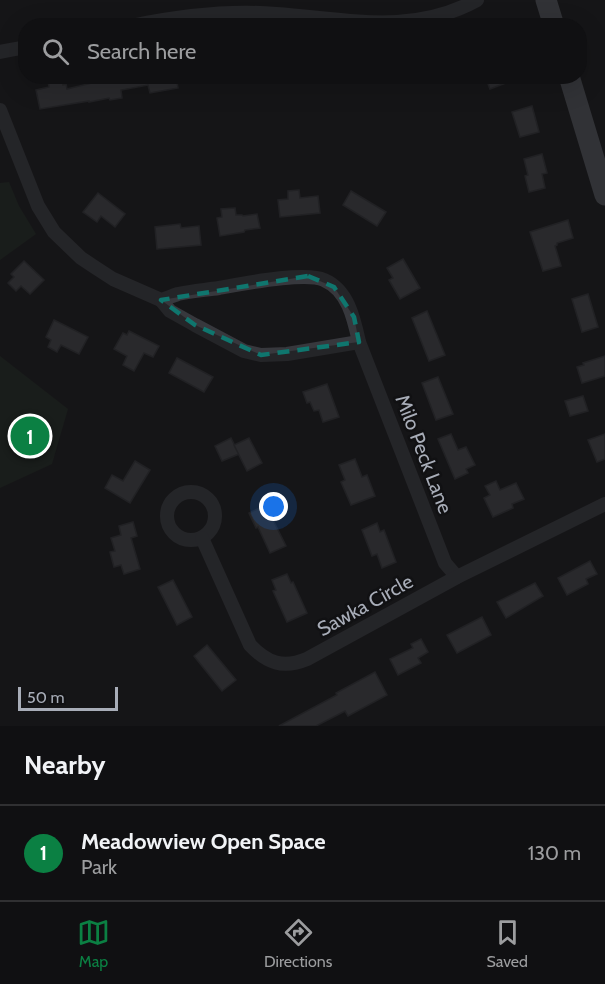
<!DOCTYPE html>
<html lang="en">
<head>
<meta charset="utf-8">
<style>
	body { margin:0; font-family:Cabin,sans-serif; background:#1e1e20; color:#f1f3f6 }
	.scale { position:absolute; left:18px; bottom:15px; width:100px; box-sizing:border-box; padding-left:6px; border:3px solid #a8adb8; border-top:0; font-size:16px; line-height:21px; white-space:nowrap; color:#a8adb8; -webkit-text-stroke:4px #111113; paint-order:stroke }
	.you { position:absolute; left:274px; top:507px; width:21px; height:21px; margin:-15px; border:4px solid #fff; border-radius:50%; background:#1a73e8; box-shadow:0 0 0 9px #1a73e833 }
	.badge { display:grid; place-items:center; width:39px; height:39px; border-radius:50%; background:#0b8043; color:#fff; font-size:20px; font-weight:700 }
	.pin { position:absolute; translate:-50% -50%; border:3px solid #fff; box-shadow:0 2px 6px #0006 }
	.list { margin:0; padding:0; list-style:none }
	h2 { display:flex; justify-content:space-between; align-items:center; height:78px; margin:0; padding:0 24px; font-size:26px }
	h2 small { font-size:20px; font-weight:400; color:#9c9d9f }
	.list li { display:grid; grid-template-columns:39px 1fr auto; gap:18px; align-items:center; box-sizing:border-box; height:96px; padding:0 24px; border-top:2px solid #303032 }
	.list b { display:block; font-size:22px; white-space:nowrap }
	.list p { margin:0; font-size:20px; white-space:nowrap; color:#9c9d9f }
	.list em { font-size:20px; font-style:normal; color:#9c9d9f }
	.icon { flex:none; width:33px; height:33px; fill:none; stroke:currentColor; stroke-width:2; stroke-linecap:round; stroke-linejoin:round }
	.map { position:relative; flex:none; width:605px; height:726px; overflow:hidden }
	.search { position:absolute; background:#101012; box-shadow:0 6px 24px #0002; left:18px; right:18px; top:18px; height:66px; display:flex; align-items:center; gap:15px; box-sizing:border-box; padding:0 21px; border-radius:24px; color:#9c9d9f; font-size:22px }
	.sheet { height:174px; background:#101012 }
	nav { display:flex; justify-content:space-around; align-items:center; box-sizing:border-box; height:84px; border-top:2px solid #303032; background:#101012; font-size:16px; color:#9c9d9f }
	nav a { display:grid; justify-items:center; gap:3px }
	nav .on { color:#0b8043 }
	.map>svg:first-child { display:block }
</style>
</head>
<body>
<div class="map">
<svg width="605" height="726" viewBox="0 0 605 726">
	<rect width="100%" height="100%" fill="#161618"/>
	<!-- green -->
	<g fill="#1e261f">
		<path d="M9,182L19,206L36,234L0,260V183Z"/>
		<path d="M0,356L68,409L52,464L0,488Z"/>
	</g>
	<!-- building -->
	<g fill="#404145" stroke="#303034" stroke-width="1.5">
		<path d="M108,76H176L178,88L150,93L148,85L121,90L122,98L110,100L109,98L89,102V101L40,109L36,90L49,87L48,81L62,79L63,85L66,84L67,89L92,83V80Z"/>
		<path d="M485,76H519V78L490,89Z"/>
		<path d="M532,106L539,132L520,137L512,112Z"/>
		<path d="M542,154L547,173L542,174L545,188L529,192L525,176L528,175L524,159Z"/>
		<path d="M299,190L300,198L318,196L320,213L280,217L278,200L288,199V191Z"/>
		<path d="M351,191L386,212L377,226L343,205Z"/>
		<path d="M98,193L125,214L115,227L101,216L97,222L83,212Z"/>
		<path d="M235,208L236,215H242L243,216L257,214L260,228L245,230L244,232L220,236L217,218L222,217L221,209Z"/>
		<path d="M568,220L573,238L557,243V245L555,246L561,266L543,271L530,232Z"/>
		<path d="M180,224L181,228L199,226L201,245L157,249L155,227Z"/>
		<path d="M403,259L420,288L400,299L389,280L393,278L387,268Z"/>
		<path d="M24,261L44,280L30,294L21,286L16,291L8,283L14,277L11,274Z"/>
		<path d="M588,294L598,327L582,332L572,299Z"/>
		<path d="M427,311L445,355L429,361L412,318Z"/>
		<path d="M54,320L88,337L79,354L61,345L57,352L48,347L51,340L46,337Z"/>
		<path d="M129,331L159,346L153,357L144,353L134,371L123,365L127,356L114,349L123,333L127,335Z"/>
		<path d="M605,356V376L582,383L577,367L584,365L583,363Z"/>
		<path d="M177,358L213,377L204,392L169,373Z"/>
		<path d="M438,377L453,414L436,420L422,383Z"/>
		<path d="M327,384L339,417L323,422L319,410L314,411L310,402L307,403L303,392Z"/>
		<path d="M583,396L588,411L570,416L565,401Z"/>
		<path d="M451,434L458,450L466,447L475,465L466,469L468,473L455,479L438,439Z"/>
		<path d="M605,434V459L597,462L588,440Z"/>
		<path d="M231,438L239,454L222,461L215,446Z"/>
		<path d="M249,438L262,463L247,471L234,445Z"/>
		<path d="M355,459L362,477L367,475L375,496L351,505L341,482L345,480L339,465Z"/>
		<path d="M135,461L150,470L130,503L105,488L112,475L123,481Z"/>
		<path d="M496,481L500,490L516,483L524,499L512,504L513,508L493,517L484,498L490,495L485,486Z"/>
		<path d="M264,506L271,521L273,520L286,546L270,553L258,527L256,528L249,513Z"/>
		<path d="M133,522L137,536L131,538L140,569L124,574L121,565L114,567L110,552L115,551L111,538L121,535L119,526Z"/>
		<path d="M377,523L380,532L384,530L396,562L382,568L377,554L372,556L362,530Z"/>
		<path d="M590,561L597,574L586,579L588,584L567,595L558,578Z"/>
		<path d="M287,574L291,583L293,582L307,613L287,622L273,591L276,590L272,580Z"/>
		<path d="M173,580L192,617L177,625L158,587Z"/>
		<path d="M535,583L543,596L506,618L497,602Z"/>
		<path d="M482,617L491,635L457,653L447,635Z"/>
		<path d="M421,639L428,652L418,658L421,663L398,675L390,659L413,648L411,644Z"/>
		<path d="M207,645L236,680L222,691L194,656Z"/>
		<path d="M375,672L387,695L348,716L345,711L316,726H279L337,695L336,693Z"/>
	</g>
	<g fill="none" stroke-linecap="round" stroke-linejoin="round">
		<!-- street -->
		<g stroke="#37383d" stroke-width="14">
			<path d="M131,26C179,16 228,10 276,14C347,19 411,36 477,0"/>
			<path d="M0,52L26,47"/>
			<path d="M0,110L38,206L54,232L81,258L93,266L113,279L161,300C167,298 172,296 178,294C192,291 206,290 219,288C242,284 305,271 324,280C348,290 354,319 359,342L445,563L457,577"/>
			<path d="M161,300L170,311L195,325L244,351L261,355L287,354L359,342"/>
			<circle cx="191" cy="516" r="24"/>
			<path d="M202,538L250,645C267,663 283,669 307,659L457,577L605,504"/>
		</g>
		<!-- primary -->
		<g stroke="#53555c" stroke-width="21">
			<path d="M546,0L554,26"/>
			<path d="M569,76L605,195"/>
		</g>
	</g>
	<!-- marked area -->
	<path d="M0 0H605V726H0ZM308,276L334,287L354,317L359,342L261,355L195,325L161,300Z" fill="#161618" fill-opacity=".55" fill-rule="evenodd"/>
	<path fill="none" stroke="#0f766e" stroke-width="4.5" stroke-dasharray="12 8" stroke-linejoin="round" d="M308,276L334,287L354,317L359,342L261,355L195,325L161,300Z"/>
	<g text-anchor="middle" stroke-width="5" stroke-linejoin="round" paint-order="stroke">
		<!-- street labels -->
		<g font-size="20" fill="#a8adb8" stroke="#111113">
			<text transform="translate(424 454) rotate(69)" y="7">Milo Peck Lane</text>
			<text transform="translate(365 605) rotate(-29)" y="7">Sawka Circle</text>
		</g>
	</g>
</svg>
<div class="scale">50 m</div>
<div class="you"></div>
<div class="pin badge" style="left:30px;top:436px">1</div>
<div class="search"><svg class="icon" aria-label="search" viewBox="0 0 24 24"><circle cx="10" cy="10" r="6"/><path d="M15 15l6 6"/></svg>Search here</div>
</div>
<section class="sheet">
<h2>Nearby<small></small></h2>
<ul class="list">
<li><span class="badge">1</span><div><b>Meadowview Open Space</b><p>Park</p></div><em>130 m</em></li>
</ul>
</section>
<nav>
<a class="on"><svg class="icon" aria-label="map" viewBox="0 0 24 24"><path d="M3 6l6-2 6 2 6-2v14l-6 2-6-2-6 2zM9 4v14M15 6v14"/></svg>Map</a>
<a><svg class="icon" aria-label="directions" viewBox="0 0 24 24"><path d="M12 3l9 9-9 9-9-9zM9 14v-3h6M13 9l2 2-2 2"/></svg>Directions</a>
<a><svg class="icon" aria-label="saved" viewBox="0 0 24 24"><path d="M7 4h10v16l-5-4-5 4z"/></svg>Saved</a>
</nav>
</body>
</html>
